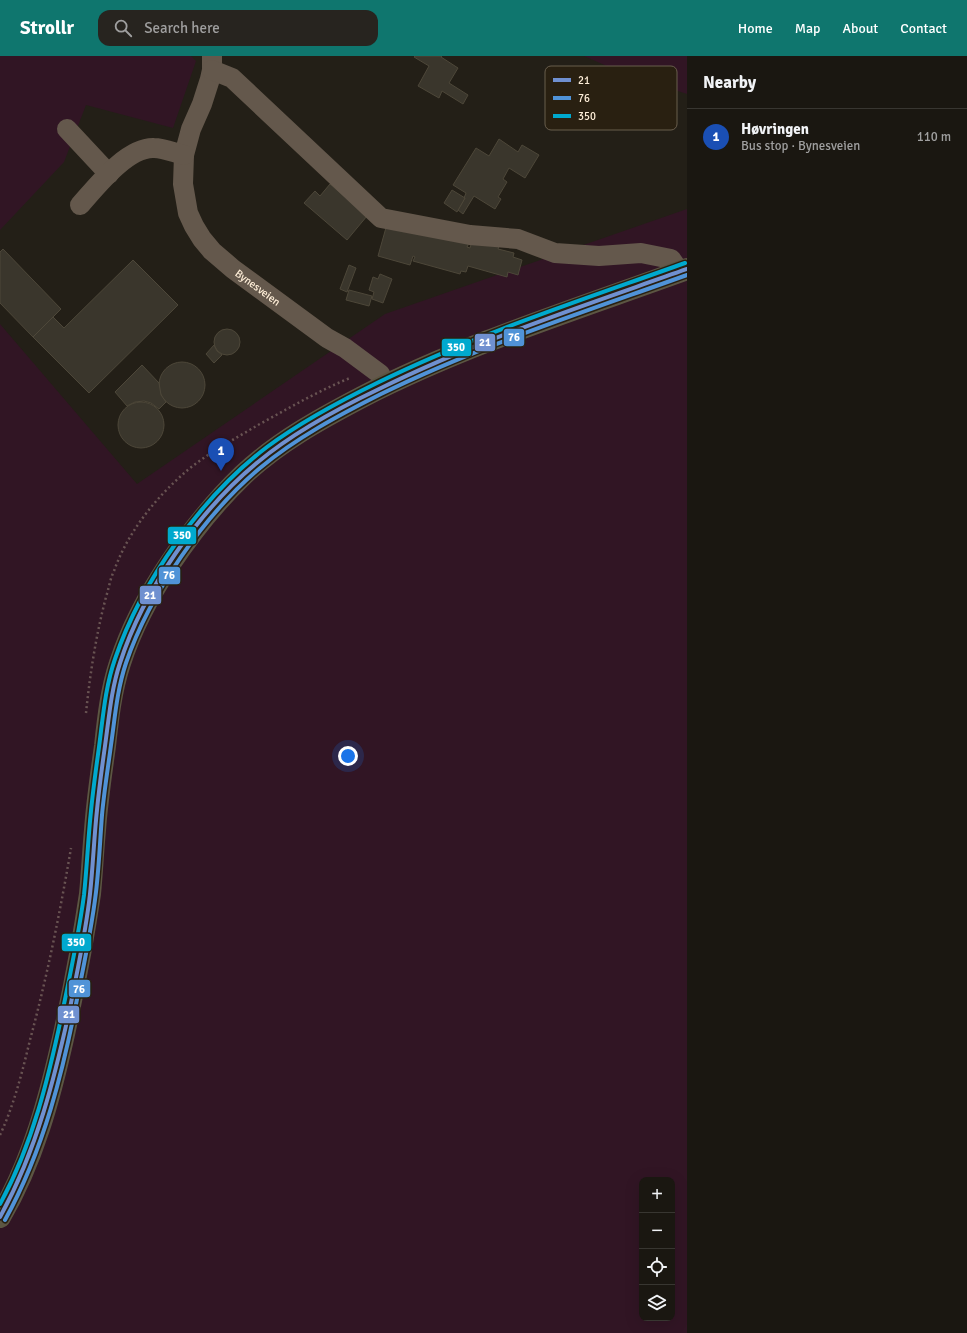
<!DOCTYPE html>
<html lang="en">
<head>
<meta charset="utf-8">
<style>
	body { margin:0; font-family:Signika,sans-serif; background:#27241f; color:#f1f3f6 }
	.controls { position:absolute; right:12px; bottom:12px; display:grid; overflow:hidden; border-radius:8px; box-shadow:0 4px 16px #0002 }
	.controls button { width:36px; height:36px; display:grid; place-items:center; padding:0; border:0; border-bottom:1px solid #383631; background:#1a1711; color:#f1f3f6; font:20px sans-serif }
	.you { position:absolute; left:348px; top:700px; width:14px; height:14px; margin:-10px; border:3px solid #fff; border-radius:50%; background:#1a73e8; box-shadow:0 0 0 6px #1a73e833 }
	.badge { display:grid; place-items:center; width:26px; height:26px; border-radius:50%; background:#0f766e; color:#fff; font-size:13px; font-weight:700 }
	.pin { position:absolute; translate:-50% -33px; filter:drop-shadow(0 1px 2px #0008) }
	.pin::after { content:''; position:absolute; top:21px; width:14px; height:12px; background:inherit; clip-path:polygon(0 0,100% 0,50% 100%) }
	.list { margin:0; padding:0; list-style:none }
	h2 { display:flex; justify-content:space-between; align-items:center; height:52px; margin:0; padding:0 16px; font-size:17px }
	h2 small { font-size:13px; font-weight:400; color:#9f9f9f }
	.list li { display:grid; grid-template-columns:26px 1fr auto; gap:12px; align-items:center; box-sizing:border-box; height:56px; padding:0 16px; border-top:1px solid #383631 }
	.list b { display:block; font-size:15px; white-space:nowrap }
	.list p { margin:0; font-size:13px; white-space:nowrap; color:#9f9f9f }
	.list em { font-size:13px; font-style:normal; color:#9f9f9f }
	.icon { flex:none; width:22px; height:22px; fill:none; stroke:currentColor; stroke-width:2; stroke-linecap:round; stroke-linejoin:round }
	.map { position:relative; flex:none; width:687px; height:1277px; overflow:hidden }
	header { display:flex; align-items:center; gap:24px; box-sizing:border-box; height:56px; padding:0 20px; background:#0f766e; color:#fff }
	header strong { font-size:19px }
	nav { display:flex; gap:22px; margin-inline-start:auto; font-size:14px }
	.search { width:280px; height:36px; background:#27241f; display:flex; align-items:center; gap:10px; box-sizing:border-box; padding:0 14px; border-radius:12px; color:#9f9f9f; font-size:15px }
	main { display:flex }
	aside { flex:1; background:#1a1711 }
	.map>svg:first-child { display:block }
</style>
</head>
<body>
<header>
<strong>Strollr</strong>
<div class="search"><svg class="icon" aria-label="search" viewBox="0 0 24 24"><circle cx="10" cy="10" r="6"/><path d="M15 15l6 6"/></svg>Search here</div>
<nav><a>Home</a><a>Map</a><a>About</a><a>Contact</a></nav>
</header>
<main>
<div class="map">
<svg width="687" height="1277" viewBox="0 0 687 1277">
	<rect width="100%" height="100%" fill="#231f17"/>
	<!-- green -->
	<g fill="#311524" fill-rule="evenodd">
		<path d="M0,0H191L196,5L173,72L86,49L64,106L0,174Z"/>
		<path d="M584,0H687V38L625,18Z"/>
		<path d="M687,153V1277H0V268L137,428L385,258ZM642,1124H672V1262H642Z"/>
	</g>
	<!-- building -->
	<g fill="#3a362c" stroke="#4d4739">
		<path d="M415,0H442L441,1L458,12L449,27L468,39L463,48L442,35L439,42L418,30L429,10L414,1Z"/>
		<path d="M499,83L518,96L522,89L539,99L525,122L509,112L503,123L507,126L498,141L501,143L495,153L474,140L463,158L458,154L465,142H464L466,137L453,129L476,92L489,100Z"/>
		<path d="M330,128L367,160L347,184L304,147L315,135L320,140Z"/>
		<path d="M452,134L465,142L457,156L444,147Z"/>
		<path d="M387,168L469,187L467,191L470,192L472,185L500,188L498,193L514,197L513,201L522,204L518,219L508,216L507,221L468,210L466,216L461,215L460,218L413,205L415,201L413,200L410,209L378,200Z"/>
		<path d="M3,193L61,253L33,281L0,247V196Z"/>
		<path d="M133,204L178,249L89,337L33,281L53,261L64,272Z"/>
		<path d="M349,209L356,212L347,236L340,233Z"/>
		<path d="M380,218L392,223L383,247L372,243L374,236L369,234L373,221L378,223Z"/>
		<path d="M349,234L372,240L369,250L346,244Z"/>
		<circle cx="227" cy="286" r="13"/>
		<path d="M214,289L217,295L222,299L214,307L206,298Z"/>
		<circle cx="182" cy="329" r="23"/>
		<path d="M142,309L159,327L161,339L166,346L159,353L151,347L144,345L135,346L127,350L115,336Z"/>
		<circle cx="141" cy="369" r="23"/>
	</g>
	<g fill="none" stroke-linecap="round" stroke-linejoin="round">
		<!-- path -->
		<g stroke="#695453" stroke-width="2.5" stroke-dasharray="2 3" stroke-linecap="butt">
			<path d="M86,657C90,618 96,579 106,541C109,532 110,523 114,515C127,478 153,445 182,419C204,399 233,384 258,369C289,352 318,335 350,322"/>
			<path d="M0,1079C14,1049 22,1017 30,984C47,921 60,857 71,792"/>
		</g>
		<!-- minor -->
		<g stroke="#64584c" stroke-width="20">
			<path id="s1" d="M212,0V14L210,23L202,48L191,73L184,99L183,128L188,157L194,170L202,183L212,195L233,213L327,282L345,292L380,318L385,329"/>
			<path d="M212,14L232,22L381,162L470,179L518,183L555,197L599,200L641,197L671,203L680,216"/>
			<path d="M67,73L109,118"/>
			<path d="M80,149C97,130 127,91 154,92C164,92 175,97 184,99"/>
		</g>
		<!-- major -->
		<path stroke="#5c5643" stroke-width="22" d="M0,1161C33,1105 50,1041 64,978C74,932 83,885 90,838C92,817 93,795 95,774C97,746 101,718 105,690C108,662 111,634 120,607C131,573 149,539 169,509C191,476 215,446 243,419C278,386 320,363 362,341C465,288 577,253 687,213"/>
		<!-- bus-1 casing -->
		<g stroke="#292011" stroke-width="7">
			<path id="bus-1" d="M0,1161C37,1094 55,1021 71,947C78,911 86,875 90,838C93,810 94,782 97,754C99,733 102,711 105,690C109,662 111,634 120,607C143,535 199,454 258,406C294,376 337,353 379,333C478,284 583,250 687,213"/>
		</g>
		<!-- bus-2 casing -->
		<g stroke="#292011" stroke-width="7">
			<path id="bus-2" d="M5,1164C44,1093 63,1016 78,938C85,904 92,870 96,836C99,811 100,785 102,759C104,736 108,712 111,689C115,661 117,634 126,607C150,537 204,459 260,412C296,382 339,359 381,338C479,290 584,256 687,219"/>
		</g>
		<!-- bus-3 casing -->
		<g stroke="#292011" stroke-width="7">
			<path id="bus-3" d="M0,1148C33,1088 49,1020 63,953C71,915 79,877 84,839C87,811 88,783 91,755C93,734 96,713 99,691C103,661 105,632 115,603C141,526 202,440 267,391C302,365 340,345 379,326C477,278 582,244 685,207"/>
		</g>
		<!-- bus-1 -->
		<use href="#bus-1" stroke="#7090d0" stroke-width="4"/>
		<!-- bus-2 -->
		<use href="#bus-2" stroke="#5093d7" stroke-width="4"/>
		<!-- bus-3 -->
		<use href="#bus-3" stroke="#00a9ce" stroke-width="4"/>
	</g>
	<g text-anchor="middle" stroke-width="3" stroke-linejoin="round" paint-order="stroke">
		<!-- street labels -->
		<g font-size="11" fill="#ffefd9" stroke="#292011">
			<text dy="4" stroke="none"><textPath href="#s1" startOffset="266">Bynesveien</textPath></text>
		</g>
	</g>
	<!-- legend -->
	<rect x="545" y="10" width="132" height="64" rx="6" fill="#292011" stroke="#695e4d" stroke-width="1"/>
	<rect x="553" y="22" width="18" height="4" fill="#7090d0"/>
	<rect x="553" y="40" width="18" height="4" fill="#5093d7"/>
	<rect x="553" y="58" width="18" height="4" fill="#00a9ce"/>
	<g font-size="11" fill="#ffefd9">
		<text x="578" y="28">21</text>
		<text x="578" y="46">76</text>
		<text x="578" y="64">350</text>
	</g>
	<g stroke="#292011" stroke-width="1.5">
		<rect x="503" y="272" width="22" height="19" rx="4" fill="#5093d7"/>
		<rect x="474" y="277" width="22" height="19" rx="4" fill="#7090d0"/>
		<rect x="441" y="282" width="31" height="19" rx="4" fill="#00a9ce"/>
		<rect x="167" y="470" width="30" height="19" rx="4" fill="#00a9ce"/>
		<rect x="158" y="510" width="23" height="19" rx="4" fill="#5093d7"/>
		<rect x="139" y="529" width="23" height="20" rx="4" fill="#7090d0"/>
		<rect x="61" y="877" width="31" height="19" rx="4" fill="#00a9ce"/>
		<rect x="68" y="923" width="23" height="19" rx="4" fill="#5093d7"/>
		<rect x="57" y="949" width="23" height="19" rx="4" fill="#7090d0"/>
	</g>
	<g font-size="11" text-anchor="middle" font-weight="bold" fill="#fff">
		<text x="514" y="285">76</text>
		<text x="485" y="290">21</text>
		<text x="456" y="295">350</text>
		<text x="182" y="483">350</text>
		<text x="169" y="523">76</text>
		<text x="150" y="543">21</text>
		<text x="76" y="890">350</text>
		<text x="79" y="937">76</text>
		<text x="69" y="962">21</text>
	</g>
</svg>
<div class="controls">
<button>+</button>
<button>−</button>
<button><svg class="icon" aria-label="locate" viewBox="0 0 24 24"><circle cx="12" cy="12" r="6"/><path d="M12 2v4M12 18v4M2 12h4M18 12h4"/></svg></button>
<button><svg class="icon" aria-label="layers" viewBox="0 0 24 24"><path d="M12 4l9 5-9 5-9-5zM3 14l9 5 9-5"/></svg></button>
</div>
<div class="you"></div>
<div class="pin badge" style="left:221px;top:415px;background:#1a4fb4">1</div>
</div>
<aside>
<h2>Nearby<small></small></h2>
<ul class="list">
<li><span class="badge" style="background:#1a4fb4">1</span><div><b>Høvringen</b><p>Bus stop · Bynesveien</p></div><em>110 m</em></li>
</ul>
</aside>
</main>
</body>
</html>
